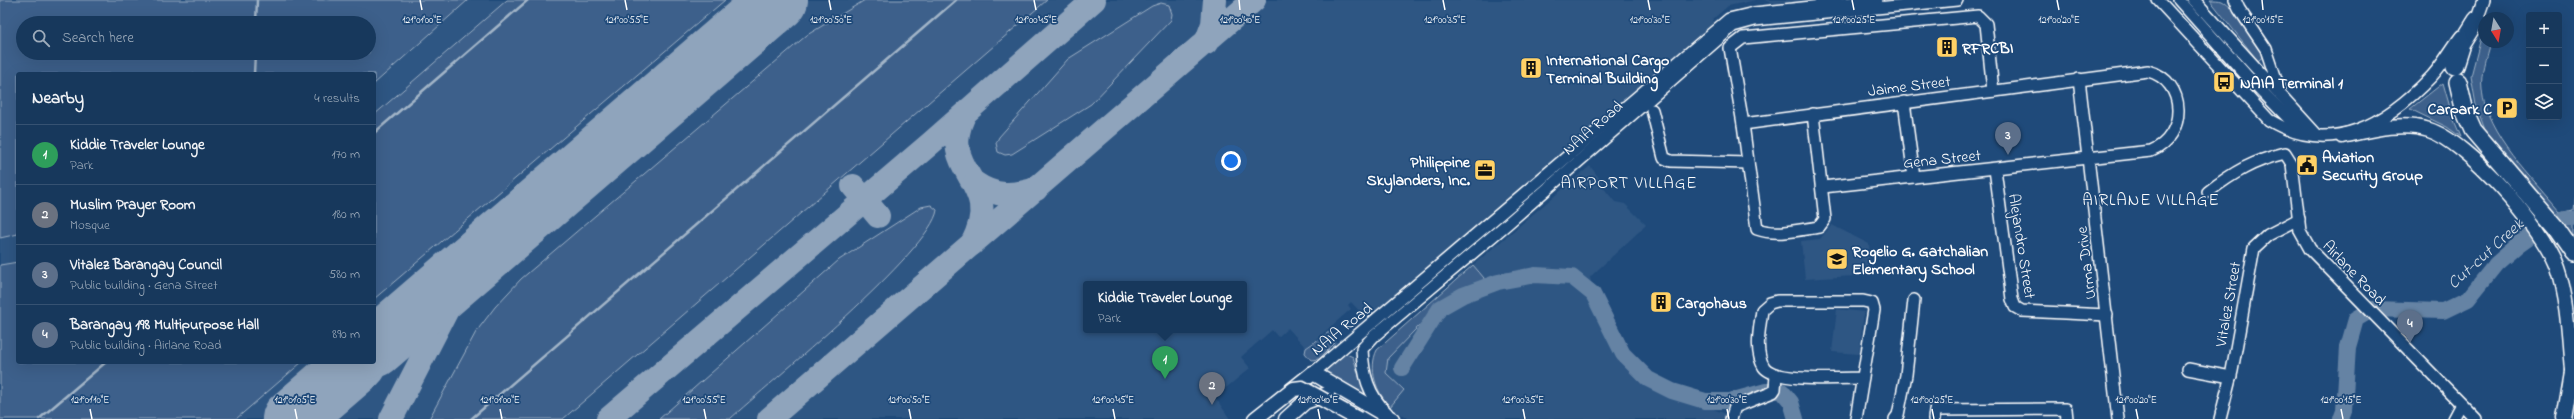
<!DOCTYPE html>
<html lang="en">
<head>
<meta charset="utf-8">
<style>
	body { margin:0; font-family:"Indie Flower",sans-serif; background:#244365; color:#f1f3f6 }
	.controls { position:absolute; right:12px; top:12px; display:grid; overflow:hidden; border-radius:4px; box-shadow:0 4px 16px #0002 }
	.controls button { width:36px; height:36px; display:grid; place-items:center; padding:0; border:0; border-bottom:1px solid #365272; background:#17385c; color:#f1f3f6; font:20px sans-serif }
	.compass { position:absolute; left:2478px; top:12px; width:36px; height:36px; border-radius:50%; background:#17385c; box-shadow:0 4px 16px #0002; rotate:169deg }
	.you { position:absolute; left:1231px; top:161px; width:14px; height:14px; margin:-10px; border:3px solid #fff; border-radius:50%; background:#1a73e8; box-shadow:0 0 0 6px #1a73e833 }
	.badge { display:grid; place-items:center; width:26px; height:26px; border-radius:50%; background:#e69b98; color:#fff; font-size:13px; font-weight:700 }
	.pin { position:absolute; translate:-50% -33px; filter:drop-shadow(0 1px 2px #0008) }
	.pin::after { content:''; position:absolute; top:21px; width:14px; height:12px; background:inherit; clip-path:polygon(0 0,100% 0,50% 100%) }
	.popup { position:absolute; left:1083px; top:281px; width:164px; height:52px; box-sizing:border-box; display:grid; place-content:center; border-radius:4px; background:#17385c; filter:drop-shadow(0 1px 3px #0005); font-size:13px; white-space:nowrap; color:#9eacbb }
	.popup b { font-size:15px; color:#f1f3f6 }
	.popup::after { content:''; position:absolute; left:50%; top:100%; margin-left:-8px; border:8px solid transparent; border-top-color:#17385c }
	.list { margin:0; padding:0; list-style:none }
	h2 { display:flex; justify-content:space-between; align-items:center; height:52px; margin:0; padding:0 16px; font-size:17px }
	h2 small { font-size:13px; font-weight:400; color:#9eacbb }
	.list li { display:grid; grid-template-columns:26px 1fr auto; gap:12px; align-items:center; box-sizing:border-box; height:60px; padding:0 16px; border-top:1px solid #365272 }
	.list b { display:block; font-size:15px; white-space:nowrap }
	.list p { margin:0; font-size:13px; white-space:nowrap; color:#9eacbb }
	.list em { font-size:13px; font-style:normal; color:#9eacbb }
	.icon { flex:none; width:22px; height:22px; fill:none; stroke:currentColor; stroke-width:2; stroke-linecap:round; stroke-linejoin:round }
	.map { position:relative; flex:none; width:2574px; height:419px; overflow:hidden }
	.search { position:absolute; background:#17385c; box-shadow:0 4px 16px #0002; left:16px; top:16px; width:360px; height:44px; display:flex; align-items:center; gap:10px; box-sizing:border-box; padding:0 14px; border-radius:22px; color:#9eacbb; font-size:15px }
	.panel { position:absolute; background:#17385c; box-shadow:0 4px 16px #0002; left:16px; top:72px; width:360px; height:292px; border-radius:4px }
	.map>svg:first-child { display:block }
</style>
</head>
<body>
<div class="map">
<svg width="2574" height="419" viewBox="0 0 2574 419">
	<rect width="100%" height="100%" fill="#1f4a7a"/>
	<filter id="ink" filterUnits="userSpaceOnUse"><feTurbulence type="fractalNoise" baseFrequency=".025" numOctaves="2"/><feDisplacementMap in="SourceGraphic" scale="8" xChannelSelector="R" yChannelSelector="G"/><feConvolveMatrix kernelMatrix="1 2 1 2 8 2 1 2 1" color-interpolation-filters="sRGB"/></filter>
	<g filter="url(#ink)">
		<!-- built -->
		<g fill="#2e5683" fill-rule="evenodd">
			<path d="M0,0H1756L1728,6L1713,19L1712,26L1368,320L1351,302L1348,305L1351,309L1306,348L1288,328L1278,337L1272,330L1241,357L1250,368L1215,397L1230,419H0ZM23,23H369V53H23ZM18,74H374V362H18ZM1086,284H1244V330H1086Z"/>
			<path d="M1764,0H1806L1774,3Z"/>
			<path d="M1590,166L1604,184L1602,186L1615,202L1625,204L1646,225L1590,277L1593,293L1630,367L1643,382L1726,414L1724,419H1409L1390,407L1404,389L1386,373L1388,358L1439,305L1483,282L1484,278L1473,265Z"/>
			<path d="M1832,225L1869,244L1871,275L1805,279L1801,241L1820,239Z"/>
			<path d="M1837,309L1864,312L1859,354L1832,352Z"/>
		</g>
		<!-- green -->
		<g fill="#3c618b" stroke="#9eb0c5" fill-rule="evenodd">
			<path d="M0,0H468L374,84V74H18V234L0,238ZM23,23H369V53H23Z"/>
			<path d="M507,0H725L374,299V115Z"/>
			<path d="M865,0H1047L563,419H429L476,332L495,307L521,279L807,35Z"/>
			<path d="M2210,0C2214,0 2219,0 2222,1C2235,8 2259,41 2266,54L2258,61Z"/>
			<path d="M1161,3L1169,5L1172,14L1171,20L1091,104L1012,154L1005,155L998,152L996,143L999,137L1068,59L1152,6Z"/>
			<path d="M2484,26V42H2490C2486,57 2480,74 2482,90C2486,134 2533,178 2560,211L2572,208L2574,191V243L2485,130L2476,105L2471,76Z"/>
			<path d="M2443,83L2453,118L2461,137L2447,127L2410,109Z"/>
			<path d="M931,205L937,210C932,250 767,385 730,419H659L839,260L921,207Z"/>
			<path d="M18,262V362H302L236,419H0V265Z"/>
			<path d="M1473,265L1484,278L1483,282L1439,305L1388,358L1386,373L1404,390L1390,407C1376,392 1368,369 1377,350Z"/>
			<path d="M1329,332L1334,335L1335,343L1319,359L1311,360L1305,353L1306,348Z"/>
			<path d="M1342,352L1353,357L1366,398L1322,377L1321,369Z"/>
		</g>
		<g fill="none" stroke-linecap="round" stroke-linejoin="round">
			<!-- stream -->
			<g stroke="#a3b5c8" stroke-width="2.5">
				<path d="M256,23L257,0"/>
				<path d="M254,74L255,53"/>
				<path d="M374,133L528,0"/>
				<path d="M39,419L106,362"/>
				<path d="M471,419L956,0"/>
			</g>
			<!-- river -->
			<g stroke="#6583a4" stroke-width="16">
				<path d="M1402,368L1440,308L1463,295L1498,282L1535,275L1572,277L1593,294L1623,354L1648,379L1672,391L1705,401H1730L1766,391H1782L1791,402L1796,419"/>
				<path d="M2341,419L2344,411L2348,347L2356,319L2373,309L2443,311L2468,299L2496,264L2519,244L2544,226L2566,217H2574"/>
			</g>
			<!-- taxiway -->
			<g stroke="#8fa4bc" stroke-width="24">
				<path d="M744,30L788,0"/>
				<path d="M1206,43L1213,24L1215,0"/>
				<path d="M964,115C936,175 1006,179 972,244"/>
				<path d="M975,183C995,197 1013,196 1036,189"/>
				<path d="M853,186L878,216"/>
				<path d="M391,419L470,265"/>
				<path d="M608,419L931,143L1094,0"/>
				<path d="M769,419L1254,0"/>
			</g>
			<!-- runway -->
			<g stroke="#8fa4bc" stroke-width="60">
				<path d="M374,348L778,0"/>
				<path d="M292,419L358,362"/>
			</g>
			<!-- minor casing -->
			<g stroke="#fff" stroke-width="14">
				<g id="minor">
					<path d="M2158,0L2269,120C2332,158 2387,123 2432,76C2443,64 2451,49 2461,36"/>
					<path d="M2179,0L2246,75L2303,133"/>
					<path d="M2194,0L2317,135"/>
					<path d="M2235,0L2239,9L2266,49L2279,88"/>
					<path d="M2472,23L2477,20L2484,0"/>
					<path d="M2079,79L2118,419"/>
					<path d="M1904,102L1914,177"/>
					<path d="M1652,110L1664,158L1671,161L1748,163"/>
					<path d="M1813,114L1825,219L1819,227C1799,230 1776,236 1757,229L1743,124L1730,48L1743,38L1978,16L1986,24L1993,91"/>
					<path d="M1743,124L2148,71C2187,81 2188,136 2151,151L1823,187"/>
					<path d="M1995,169L2012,299L2015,307L2022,311L2107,315"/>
					<path d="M2208,192C2234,172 2253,161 2285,153L2292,164L2300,231L2310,249L2476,419"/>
					<path d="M2188,369L2231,377"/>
					<path d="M1313,373L1729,19L1754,13L1877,0"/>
					<path d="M1387,413C1368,395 1363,374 1362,349L1374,336L1507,224L1733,26L1755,20L1957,0"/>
					<path d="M1731,419L1735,407L1773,392L1775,389L1776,375"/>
					<path d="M1856,419L1874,310L1872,303L1863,301H1777L1770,303L1762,310C1760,327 1754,351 1764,367C1775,383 1843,378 1863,378"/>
					<path d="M1895,419L1898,415L1906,375L1914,300"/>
					<path d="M1934,419L1935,410L2066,409L2067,419"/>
					<path d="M2220,419L2232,371L2254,248L2268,235L2299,219"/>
					<path d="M2453,419L2461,404"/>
				</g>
			</g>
			<!-- major casing -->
			<g stroke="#fff" stroke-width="17">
				<g id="major">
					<path d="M2342,136C2370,130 2401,121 2429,130C2468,142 2544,229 2557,268C2568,300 2569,336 2572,370"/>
					<path d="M1313,373L1392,419"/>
					<path d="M1255,419L1313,373"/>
					<path d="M1286,419L1305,402L1327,394"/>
					<path d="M2564,419L2574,360"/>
				</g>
			</g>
			<!-- highway casing -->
			<g stroke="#fff" stroke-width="20">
				<g id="highway">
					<path d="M2455,66L2462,44L2477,20"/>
					<path d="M2458,82L2465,112L2473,130L2556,227L2574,253"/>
				</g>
			</g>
			<!-- minor -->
			<use href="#minor" stroke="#1f4a7a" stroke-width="11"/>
			<!-- major -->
			<use href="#major" stroke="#1f4a7a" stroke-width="14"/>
			<!-- highway -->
			<use href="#highway" stroke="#1f4a7a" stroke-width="17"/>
			<!-- major-bridge casing -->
			<g stroke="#fff" stroke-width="17" stroke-linecap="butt">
				<path id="major-bridge" d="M1284,397L1294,389L1302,388L1358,419"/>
			</g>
			<!-- major-bridge -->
			<use href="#major-bridge" stroke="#1f4a7a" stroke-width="14"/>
		</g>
	</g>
	<!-- ticks -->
	<path fill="none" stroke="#fff" stroke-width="1.5" d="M420,0L422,10M625,0L627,10M829,0L831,10M1034,0L1036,10M1239,0L1240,10M1443,0L1445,10M1648,0L1650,10M1852,0L1854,10M2057,0L2059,10M2262,0L2263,10M90,409L92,419M295,409L297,419M500,409L502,419M704,409L706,419M909,409L911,419M1113,409L1115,419M1318,409L1320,419M1523,409L1525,419M1727,409L1729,419M1932,409L1934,419M2136,409L2138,419M2341,409L2343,419"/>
	<!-- icons -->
	<defs>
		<g id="building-square" transform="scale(1.15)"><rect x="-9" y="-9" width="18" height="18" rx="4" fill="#ffd166" stroke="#1f4a7a"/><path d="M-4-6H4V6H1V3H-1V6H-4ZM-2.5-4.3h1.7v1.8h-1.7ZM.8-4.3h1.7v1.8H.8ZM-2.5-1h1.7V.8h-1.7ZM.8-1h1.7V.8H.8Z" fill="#111"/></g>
		<g id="bus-square" transform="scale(1.15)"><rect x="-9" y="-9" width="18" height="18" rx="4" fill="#ffd166" stroke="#1f4a7a"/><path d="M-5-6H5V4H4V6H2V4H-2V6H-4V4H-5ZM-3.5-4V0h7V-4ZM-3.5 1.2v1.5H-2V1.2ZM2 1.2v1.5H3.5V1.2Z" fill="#111"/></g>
		<g id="parking-square" transform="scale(1.15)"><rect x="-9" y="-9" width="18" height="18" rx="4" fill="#ffd166" stroke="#1f4a7a"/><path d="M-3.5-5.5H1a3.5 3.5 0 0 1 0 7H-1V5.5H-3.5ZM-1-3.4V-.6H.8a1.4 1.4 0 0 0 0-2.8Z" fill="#111"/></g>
		<g id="civic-square" transform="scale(1.15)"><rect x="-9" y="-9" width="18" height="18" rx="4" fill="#ffd166" stroke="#1f4a7a"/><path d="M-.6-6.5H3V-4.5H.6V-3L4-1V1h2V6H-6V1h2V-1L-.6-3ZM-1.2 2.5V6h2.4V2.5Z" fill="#111"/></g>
		<g id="office-square" transform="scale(1.15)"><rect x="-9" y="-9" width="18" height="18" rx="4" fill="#ffd166" stroke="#1f4a7a"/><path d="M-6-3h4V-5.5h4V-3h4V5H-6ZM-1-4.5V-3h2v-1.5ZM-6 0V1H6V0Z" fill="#111"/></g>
		<g id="school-square" transform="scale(1.15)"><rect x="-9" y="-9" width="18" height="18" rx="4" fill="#ffd166" stroke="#1f4a7a"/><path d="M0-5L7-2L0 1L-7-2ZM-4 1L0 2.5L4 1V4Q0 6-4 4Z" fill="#111"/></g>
	</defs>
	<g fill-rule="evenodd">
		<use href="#building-square" x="1947" y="47"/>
		<use href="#building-square" x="1531" y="68"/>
		<use href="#bus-square" x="2224" y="82"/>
		<use href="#parking-square" x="2507" y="108"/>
		<use href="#civic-square" x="2307" y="165"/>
		<use href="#office-square" x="1485" y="170"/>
		<use href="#school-square" x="1837" y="259"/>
		<use href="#building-square" x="1661" y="302"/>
	</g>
	<g text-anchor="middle" stroke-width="3.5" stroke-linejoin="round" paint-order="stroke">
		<!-- poi labels -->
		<g font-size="16" font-weight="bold" fill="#fff" stroke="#1f4a7a" text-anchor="start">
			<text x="1962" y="53">RFRCBI</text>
			<text x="1546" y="65">International Cargo<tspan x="1546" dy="18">Terminal Building</tspan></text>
			<text x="2240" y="88">NAIA Terminal 1</text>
			<text x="2492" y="114" text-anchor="end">Carpark C</text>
			<text x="2322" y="162">Aviation<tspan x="2322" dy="18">Security Group</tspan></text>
			<text x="1470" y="167" text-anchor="end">Philippine<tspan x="1470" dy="18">Skylanders, Inc.</tspan></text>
			<text x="1852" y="256">Rogelio G. Gatchalian<tspan x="1852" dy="18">Elementary School</tspan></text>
			<text x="1676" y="308">Cargohaus</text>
		</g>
		<!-- street labels -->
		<g font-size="16" fill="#fff" stroke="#1f4a7a">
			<text transform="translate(1909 85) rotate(-7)" y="6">Jaime Street</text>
			<text transform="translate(1592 127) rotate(-41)" y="6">NAIA Road</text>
			<text transform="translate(1942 158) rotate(-6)" y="6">Gena Street</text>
			<text transform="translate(2023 246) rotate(81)" y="6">Alejandro Street</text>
			<text transform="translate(2085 263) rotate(-97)" y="6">Urma Drive</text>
			<text transform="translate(2355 272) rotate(46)" y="6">Airlane Road</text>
			<text transform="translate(2227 304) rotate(-80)" y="6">Vitalez Street</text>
			<text transform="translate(1341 328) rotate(-39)" y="6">NAIA Road</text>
		</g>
		<!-- neighbourhood labels -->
		<g font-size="17" letter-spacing="1" fill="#fff" stroke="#1f4a7a">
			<text x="1629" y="188">AIRPORT VILLAGE</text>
			<text x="2151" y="205">AIRLANE VILLAGE</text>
		</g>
		<!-- water labels -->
		<g font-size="17" font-style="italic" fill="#d8e0e8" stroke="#1f4a7a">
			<text transform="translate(2485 253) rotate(-42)" y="6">Cut-cut Creek</text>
		</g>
	</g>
	<g font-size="10" text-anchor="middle" fill="#fff" stroke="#1f4a7a" stroke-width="3.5" stroke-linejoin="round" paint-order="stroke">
		<text x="422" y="23">121°01'00"E</text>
		<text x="627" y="23">121°00'55"E</text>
		<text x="831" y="23">121°00'50"E</text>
		<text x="1036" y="23">121°00'45"E</text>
		<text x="1240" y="23">121°00'40"E</text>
		<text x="1445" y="23">121°00'35"E</text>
		<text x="1650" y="23">121°00'30"E</text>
		<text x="1854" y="23">121°00'25"E</text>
		<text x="2059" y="23">121°00'20"E</text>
		<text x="2263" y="23">121°00'15"E</text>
		<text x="90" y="403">121°01'10"E</text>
		<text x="295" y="403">121°01'05"E</text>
		<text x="500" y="403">121°01'00"E</text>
		<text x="704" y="403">121°00'55"E</text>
		<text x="909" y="403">121°00'50"E</text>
		<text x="1113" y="403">121°00'45"E</text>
		<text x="1318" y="403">121°00'40"E</text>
		<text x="1523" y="403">121°00'35"E</text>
		<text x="1727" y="403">121°00'30"E</text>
		<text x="1932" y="403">121°00'25"E</text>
		<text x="2136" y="403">121°00'20"E</text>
		<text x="2341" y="403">121°00'15"E</text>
	</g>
</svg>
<div class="controls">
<button>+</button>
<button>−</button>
<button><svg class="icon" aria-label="layers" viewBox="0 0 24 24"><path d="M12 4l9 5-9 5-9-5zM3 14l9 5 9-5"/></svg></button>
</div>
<svg class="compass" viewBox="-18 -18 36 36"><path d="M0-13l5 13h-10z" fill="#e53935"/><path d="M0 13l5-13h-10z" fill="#9eacbb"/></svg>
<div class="you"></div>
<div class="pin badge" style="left:1165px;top:379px;background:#2e9e5b">1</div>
<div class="popup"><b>Kiddie Traveler Lounge</b>Park</div>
<div class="pin badge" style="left:1212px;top:405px;background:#6b7280">2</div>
<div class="pin badge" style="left:2008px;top:155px;background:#5c6f8a">3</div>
<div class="pin badge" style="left:2410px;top:343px;background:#5c6f8a">4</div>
<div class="search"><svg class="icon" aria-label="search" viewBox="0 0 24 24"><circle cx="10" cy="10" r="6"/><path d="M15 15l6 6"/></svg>Search here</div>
<section class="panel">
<h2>Nearby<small>4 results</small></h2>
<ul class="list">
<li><span class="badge" style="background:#2e9e5b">1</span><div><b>Kiddie Traveler Lounge</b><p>Park</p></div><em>170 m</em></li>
<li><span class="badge" style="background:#6b7280">2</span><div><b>Muslim Prayer Room</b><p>Mosque</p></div><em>180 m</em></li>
<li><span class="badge" style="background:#5c6f8a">3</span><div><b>Vitalez Barangay Council</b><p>Public building · Gena Street</p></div><em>580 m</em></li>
<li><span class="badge" style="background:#5c6f8a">4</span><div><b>Barangay 198 Multipurpose Hall</b><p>Public building · Airlane Road</p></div><em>890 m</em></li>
</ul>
</section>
</div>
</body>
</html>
